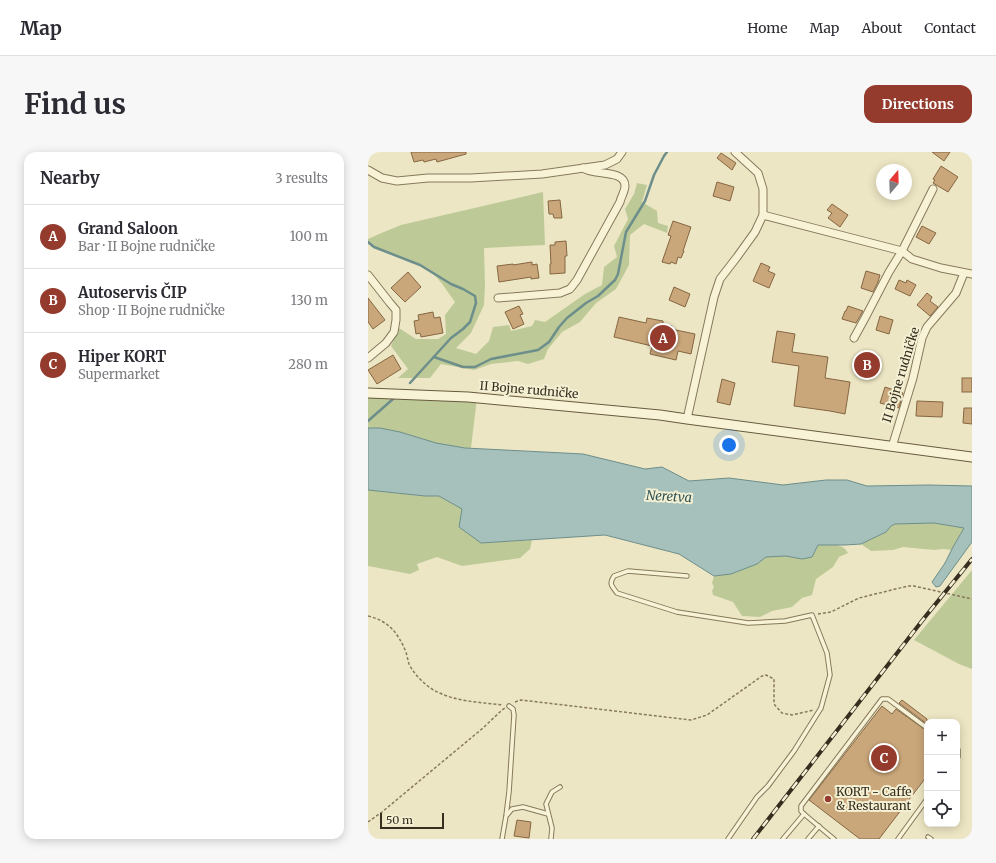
<!DOCTYPE html>
<html lang="en">
<head>
<meta charset="utf-8">
<style>
	body { margin:0; font-family:Merriweather,serif; background:#f7f7f7; color:#2b2b33 }
	.controls { position:absolute; right:12px; bottom:12px; display:grid; overflow:hidden; border-radius:8px; box-shadow:0 2px 10px #0003 }
	.controls button { width:36px; height:36px; display:grid; place-items:center; padding:0; border:0; border-bottom:1px solid #e1e1e2; background:#fff; color:#2b2b33; font:20px sans-serif }
	.compass { position:absolute; left:508px; top:12px; width:36px; height:36px; border-radius:50%; background:#fff; box-shadow:0 2px 10px #0003; rotate:19deg }
	.scale { position:absolute; left:12px; bottom:10px; width:64px; box-sizing:border-box; padding-left:4px; border:2px solid #372e1f; border-top:0; font-size:11px; line-height:14px; white-space:nowrap; color:#372e1f; -webkit-text-stroke:3px #f4f0d3; paint-order:stroke }
	.you { position:absolute; left:361px; top:293px; width:14px; height:14px; margin:-10px; border:3px solid #fff; border-radius:50%; background:#1a73e8; box-shadow:0 0 0 6px #1a73e833 }
	.badge { display:grid; place-items:center; width:26px; height:26px; border-radius:50%; background:#943b2d; color:#fff; font-size:13px; font-weight:700 }
	.pin { position:absolute; translate:-50% -50%; border:2px solid #fff; box-shadow:0 1px 4px #0006 }
	.list { margin:0; padding:0; list-style:none }
	h2 { display:flex; justify-content:space-between; align-items:center; height:52px; margin:0; padding:0 16px; font-size:17px }
	h2 small { font-size:13px; font-weight:400; color:#7c7c81 }
	.list li { display:grid; grid-template-columns:26px 1fr auto; gap:12px; align-items:center; box-sizing:border-box; height:64px; padding:0 16px; border-top:1px solid #e1e1e2 }
	.list b { display:block; font-size:15px; white-space:nowrap }
	.list p { margin:0; font-size:13px; white-space:nowrap; color:#7c7c81 }
	.list em { font-size:13px; font-style:normal; color:#7c7c81 }
	.icon { flex:none; width:22px; height:22px; fill:none; stroke:currentColor; stroke-width:2; stroke-linecap:round; stroke-linejoin:round }
	.map { position:relative; flex:none; width:604px; height:687px; overflow:hidden; border-radius:12px }
	header { display:flex; align-items:center; gap:24px; box-sizing:border-box; height:56px; padding:0 20px; background:#fff; border-bottom:1px solid #e1e1e2 }
	header strong { font-size:19px }
	nav { display:flex; gap:22px; margin-inline-start:auto; font-size:14px }
	.intro { display:flex; align-items:center; justify-content:space-between; box-sizing:border-box; height:96px; padding:0 24px }
	h1 { margin:0; font-size:28px }
	.button { padding:10px 18px; border-radius:12px; background:#943b2d; color:#fff; font-size:14px; font-weight:700 }
	main { display:flex; gap:24px; padding:0 24px }
	aside { flex:1; background:#fff; border-radius:12px; box-shadow:0 2px 10px #0003 }
	.map>svg:first-child { display:block }
</style>
</head>
<body>
<header>
<strong>Map</strong>
<nav><a>Home</a><a>Map</a><a>About</a><a>Contact</a></nav>
</header>
<div class="intro"><h1>Find us</h1><a class="button">Directions</a></div>
<main>
<aside>
<h2>Nearby<small>3 results</small></h2>
<ul class="list">
<li><span class="badge">A</span><div><b>Grand Saloon</b><p>Bar · II Bojne rudničke</p></div><em>100 m</em></li>
<li><span class="badge">B</span><div><b>Autoservis ČIP</b><p>Shop · II Bojne rudničke</p></div><em>130 m</em></li>
<li><span class="badge">C</span><div><b>Hiper KORT</b><p>Supermarket</p></div><em>280 m</em></li>
</ul>
</aside>
<div class="map">
<svg width="604" height="687" viewBox="0 0 604 687">
	<rect width="100%" height="100%" fill="#ede6c4"/>
	<!-- green -->
	<g fill="#bdca98">
		<path d="M269,31L279,33L274,50L289,59L290,71L300,74L299,81L276,72L262,83L261,113L248,137L228,151L212,170L194,180L180,197L176,207L160,212L150,209L123,212L106,218L73,212L62,226H30L40,217L23,194L31,176L48,187H70L78,182L77,163L87,150C81,142 72,127 64,121C46,106 18,105 0,90V87L11,82L33,73L175,40L177,93L116,96L117,134L116,153L103,181L88,196L108,202L121,189L125,175L141,173L143,179L164,174L167,168L177,170L217,142L234,133L236,115L249,105L246,94L260,67L257,57L266,42Z"/>
		<path d="M0,241L109,246L103,296C91,296 78,294 66,291C44,284 23,276 0,276Z"/>
		<path d="M0,338L57,344H71L94,357L113,391L164,388L162,397L152,406L94,414L69,405L49,412L51,418L42,422L0,414Z"/>
		<path d="M566,371L596,376L583,398L576,397L566,398L535,395L525,398L503,399L493,392L517,380L523,374L527,372Z"/>
		<path d="M450,393C460,393 475,390 480,401L471,405L465,415L448,427L444,443L434,446L424,455L404,459L392,465L374,464L365,450L345,443L344,439L346,435L344,431L346,424L363,422L389,412L398,405L418,404L434,407Z"/>
		<path d="M604,418V517L591,512L546,488Z"/>
	</g>
	<!-- water -->
	<path fill="#a6c0bc" stroke="#6d8e8a" d="M0,276H12L32,280L68,291L97,296L215,302L277,317L294,315L321,329L361,326L415,333L458,328H479L499,334L561,333L604,334V390L572,434L568,435L564,430L577,411L585,395L596,376L566,371L527,372L523,374L518,380L493,392L477,393H450L444,405L434,407L418,404L398,405L389,412L363,422L346,424L311,402L237,383L113,391L91,375L94,357L71,344H57L0,338Z"/>
	<g fill="none" stroke-linecap="round" stroke-linejoin="round">
		<!-- stream -->
		<g stroke="#6d8e8a" stroke-width="2.5">
			<path d="M0,90L6,95L52,113L83,132L95,137L107,144L108,151L102,170L95,177L83,186L42,231"/>
			<path d="M66,205L95,215H107L123,207L170,198L181,190L191,175L199,166L218,151L230,144L247,128L250,122L258,80L277,49L286,23L296,4L299,0"/>
			<path d="M0,269L25,247"/>
		</g>
	</g>
	<!-- building -->
	<g fill="#caa77b" stroke="#856642">
		<path d="M43,0H98V2L69,10L68,7L56,10L55,8L46,10Z"/>
		<path d="M564,0H582L576,9Z"/>
		<path d="M353,1L368,11L364,18L349,6Z"/>
		<path d="M573,14L590,25L580,40L565,31L567,28L565,27Z"/>
		<path d="M349,30L366,35L362,49L345,44Z"/>
		<path d="M192,48L194,66H186L185,62H181L180,49Z"/>
		<path d="M464,52L480,63L472,75L460,66L464,61L459,58Z"/>
		<path d="M305,69L323,75L315,99H316L313,106L310,105L308,112L303,110L302,112L294,110L303,84L300,83Z"/>
		<path d="M554,74L568,81L561,92L548,85Z"/>
		<path d="M198,89L199,104H197V121L182,122V112H183L182,93H187V90Z"/>
		<path d="M164,110V113L169,112L171,126L163,127V125L131,130L129,114L145,112V113Z"/>
		<path d="M393,111L402,115L400,119L407,122L401,136L385,129Z"/>
		<path d="M498,119L512,123L510,130L505,140L493,136Z"/>
		<path d="M40,120L53,135L37,150L23,136Z"/>
		<path d="M531,128L538,131L539,128L548,133L542,144L527,137Z"/>
		<path d="M306,135L322,142L317,155L301,148Z"/>
		<path d="M559,141L564,145L562,149L570,155L562,164L549,153Z"/>
		<path d="M0,146L17,168L5,177L0,170Z"/>
		<path d="M151,154L155,162L152,163L156,172L145,177L137,160Z"/>
		<path d="M480,154L495,159L488,171L474,167L477,159H478Z"/>
		<path d="M65,160L66,166L72,165L75,181L53,185L52,181L48,182L46,169L51,168L50,163Z"/>
		<path d="M512,164L525,168L521,182L508,178Z"/>
		<path d="M251,165L278,171L279,166L295,169V172L304,174L303,177L327,182L323,202L310,199L308,208L282,202L284,194L246,185Z"/>
		<path d="M409,179L427,182L424,200L460,205L457,226L482,230L477,262L462,259L426,254L431,214L404,210Z"/>
		<path d="M500,202L510,203L507,222L490,219L492,205L500,206Z"/>
		<path d="M25,203L33,217L9,232L0,218Z"/>
		<rect x="594" y="226" width="10" height="14"/>
		<path d="M354,227L367,231L362,253L349,250Z"/>
		<path d="M517,235L535,241L531,256L512,251Z"/>
		<path d="M549,249L575,250L574,265L548,264Z"/>
		<path d="M596,256H604V272L595,271Z"/>
		<path d="M534,548L559,567V572L531,551Z"/>
		<path d="M514,554L524,562L528,557L559,579V624L511,687H492L441,648Z"/>
		<path d="M149,668L163,670L161,686L146,684Z"/>
	</g>
	<g fill="none" stroke-linecap="round" stroke-linejoin="round">
		<!-- lane casing -->
		<g stroke="#87795b" stroke-width="5.5">
			<g id="lane">
				<path d="M319,424L260,419L246,424C241,432 243,433 249,441L309,460L380,471L417,469L444,463L459,501L462,523L453,556L426,599L400,634L389,645L360,687"/>
				<path d="M589,598H590V605L589,606"/>
				<path d="M139,663L144,657L155,655L180,662"/>
				<path d="M560,685L563,687"/>
				<path d="M134,687L138,664L141,640L146,563L145,557L141,554"/>
				<path d="M183,687L184,676L178,652L184,640L192,635"/>
				<path d="M415,687L436,662"/>
				<path d="M440,687L451,674"/>
				<path d="M466,687L436,662L433,659V654L514,547H520L559,576"/>
				<path d="M530,687L559,647"/>
			</g>
		</g>
		<!-- street casing -->
		<g stroke="#87795b" stroke-width="9">
			<g id="street">
				<path d="M0,18L14,26L29,29L60,26H103L174,22L237,13L249,7L254,0"/>
				<path d="M395,63L534,99L544,107L573,116L604,122"/>
				<path d="M0,123L22,151L28,158V168L26,180L18,191L0,206"/>
				<path d="M130,146L192,141L202,137L209,128L252,50C253,45 257,39 257,34C257,17 225,24 215,16"/>
				<path d="M486,186L497,166L521,120L534,99L565,37"/>
				<path d="M319,267L346,145L352,127L369,105L387,80L395,63V37L390,21L367,0"/>
				<path d="M524,295L545,226L554,186L559,175L588,141L596,121"/>
			</g>
		</g>
		<!-- secondary casing -->
		<g stroke="#685a3e" stroke-width="11">
			<path id="secondary" d="M0,241L100,245L292,263L319,267L604,305"/>
		</g>
		<!-- path -->
		<g stroke="#87795b" stroke-width="1.5" stroke-dasharray="3 2" stroke-linecap="butt">
			<path d="M450,462L463,460L491,446L540,434H546L604,447"/>
			<path d="M0,464C21,469 30,481 38,500C39,504 40,508 41,512C46,522 55,531 64,537C85,550 112,550 135,553"/>
			<path d="M147,550L153,548L323,568L339,563L394,524L398,523L406,527V552L414,561L424,563L446,558"/>
			<path d="M0,670L14,660L115,576L134,558L137,556"/>
		</g>
		<!-- lane -->
		<use href="#lane" stroke="#f8f3d7" stroke-width="3.5"/>
		<!-- street -->
		<use href="#street" stroke="#f8f3d7" stroke-width="7"/>
		<!-- secondary -->
		<use href="#secondary" stroke="#f8f3d7" stroke-width="9"/>
		<!-- rail casing -->
		<g stroke="#372e1f" stroke-width="4">
			<path id="rail" d="M385,687L557,465L604,407"/>
		</g>
		<!-- rail -->
		<use href="#rail" stroke="#f4f0d3" stroke-width="2.5" stroke-dasharray="8" stroke-linecap="butt"/>
	</g>
	<!-- markers -->
	<circle fill="#943b2d" stroke="#f4f0d3" stroke-width="1.5" cx="460" cy="647" r="4"/>
	<g text-anchor="middle" stroke-width="4" stroke-linejoin="round" paint-order="stroke">
		<!-- street labels -->
		<g font-size="12" fill="#372e1f" stroke="#f4f0d3">
			<text transform="translate(533 223) rotate(-73)" y="4">II Bojne rudničke</text>
			<text transform="translate(161 238) rotate(5)" y="4">II Bojne rudničke</text>
		</g>
		<!-- poi labels -->
		<g font-size="12" fill="#372e1f" stroke="#f4f0d3" text-anchor="start">
			<text x="468" y="644">KORT - Caffe<tspan x="468" dy="14">&amp; Restaurant</tspan></text>
		</g>
		<!-- water labels -->
		<g font-size="13" font-style="italic" fill="#2e5356" stroke="#f4f0d3">
			<text transform="translate(301 344) rotate(3)" y="5">Neretva</text>
		</g>
	</g>
</svg>
<div class="controls">
<button>+</button>
<button>−</button>
<button><svg class="icon" aria-label="locate" viewBox="0 0 24 24"><circle cx="12" cy="12" r="6"/><path d="M12 2v4M12 18v4M2 12h4M18 12h4"/></svg></button>
</div>
<svg class="compass" viewBox="-18 -18 36 36"><path d="M0-13l5 13h-10z" fill="#e53935"/><path d="M0 13l5-13h-10z" fill="#7c7c81"/></svg>
<div class="scale">50 m</div>
<div class="you"></div>
<div class="pin badge" style="left:295px;top:186px">A</div>
<div class="pin badge" style="left:499px;top:213px">B</div>
<div class="pin badge" style="left:516px;top:606px">C</div>
</div>
</main>
</body>
</html>
